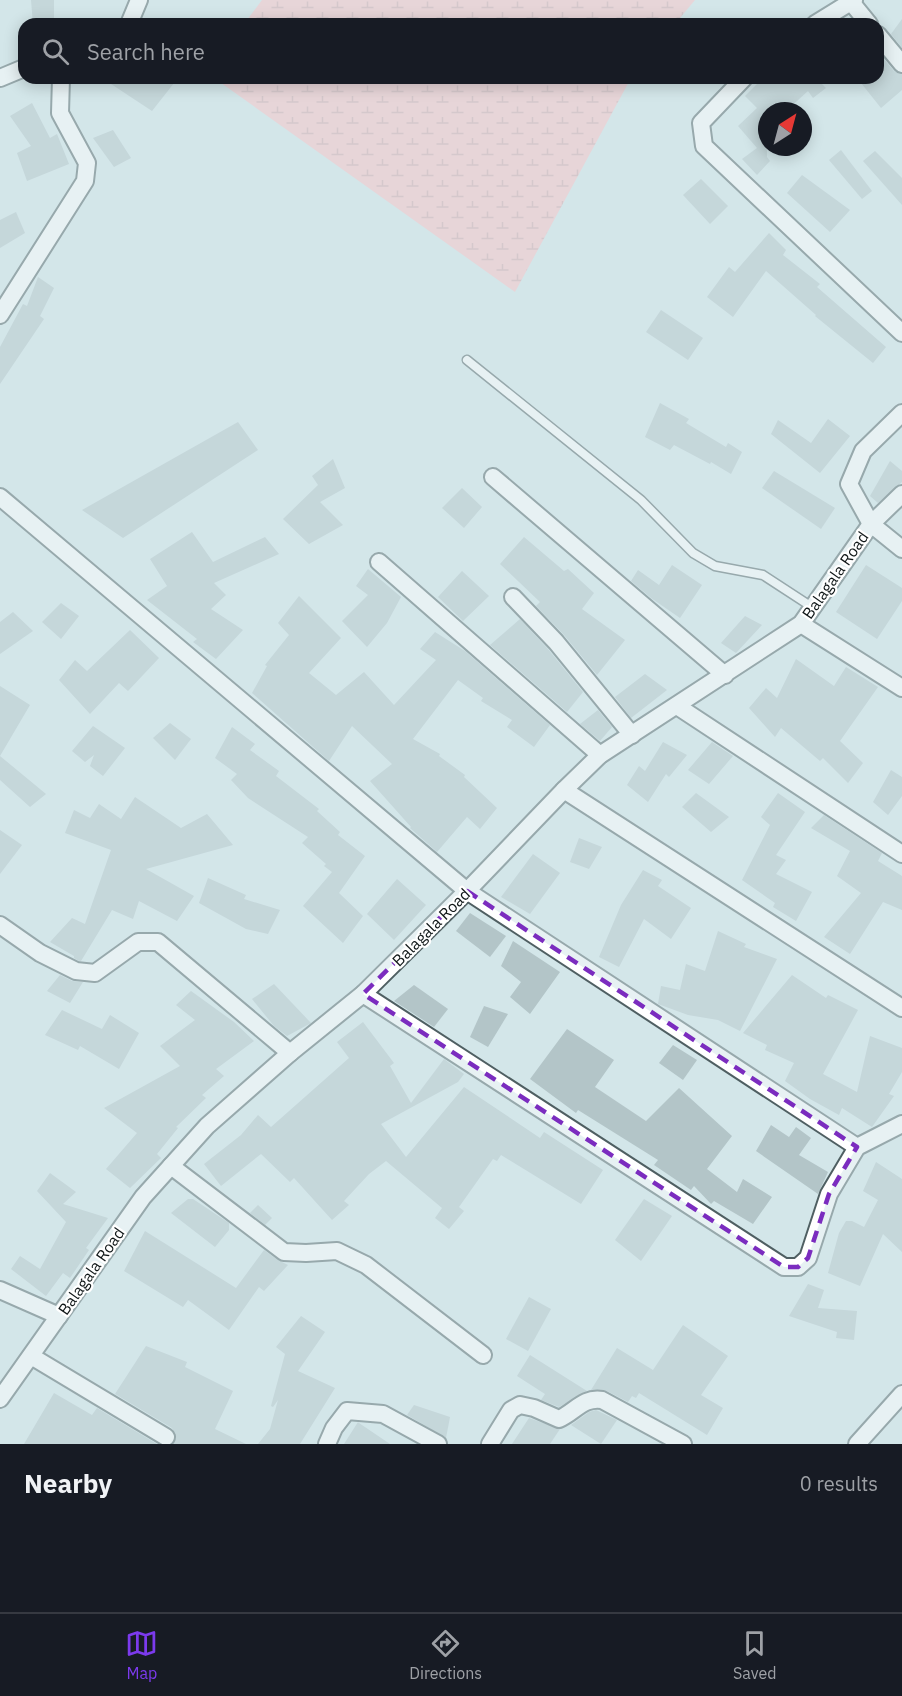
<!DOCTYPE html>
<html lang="en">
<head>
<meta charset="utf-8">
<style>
	body { margin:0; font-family:"IBM Plex Sans",sans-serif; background:#242831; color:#f1f3f6 }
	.compass { position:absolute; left:758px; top:102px; width:54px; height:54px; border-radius:50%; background:#171b24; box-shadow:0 3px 15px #0003; rotate:36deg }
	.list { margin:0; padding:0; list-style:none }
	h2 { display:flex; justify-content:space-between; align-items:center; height:78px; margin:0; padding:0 24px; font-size:26px }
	h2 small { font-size:20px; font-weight:400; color:#9ea1a6 }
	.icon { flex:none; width:33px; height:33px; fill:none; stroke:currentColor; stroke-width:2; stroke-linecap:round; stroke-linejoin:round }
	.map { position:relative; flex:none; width:902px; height:1444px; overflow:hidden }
	.search { position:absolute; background:#171b24; box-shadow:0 3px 15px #0003; left:18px; right:18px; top:18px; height:66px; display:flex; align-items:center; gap:15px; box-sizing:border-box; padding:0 21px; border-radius:18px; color:#9ea1a6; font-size:22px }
	.sheet { height:168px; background:#171b24 }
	nav { display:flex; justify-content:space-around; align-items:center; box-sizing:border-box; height:84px; border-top:2px solid #363941; background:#171b24; font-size:16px; color:#9ea1a6 }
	nav a { display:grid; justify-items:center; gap:3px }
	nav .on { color:#7c3aed }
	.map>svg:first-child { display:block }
</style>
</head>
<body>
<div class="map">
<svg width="902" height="1444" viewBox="0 0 902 1444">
	<defs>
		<pattern id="wetland-marsh" width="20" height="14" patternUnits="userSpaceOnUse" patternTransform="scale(1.5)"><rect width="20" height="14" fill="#fec1c4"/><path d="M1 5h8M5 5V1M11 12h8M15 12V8" fill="none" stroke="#d8a5a8"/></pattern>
	</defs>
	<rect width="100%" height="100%" fill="#d3e6e9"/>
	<!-- wetland -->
	<g fill="url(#wetland-marsh)">
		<path d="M262,0H695L675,24H244Z"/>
		<path d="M214,78H631L515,292Z"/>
	</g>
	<!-- building -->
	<g fill="#b3c5c8">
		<path d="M31,0H54V24H33Z"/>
		<path d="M902,19V48L891,34Z"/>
		<path d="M878,52L894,71L902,74V90L881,108L857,78H878Z"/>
		<path d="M102,78H178L152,111Z"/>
		<path d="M763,78H822L819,81L826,88L813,98L808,91L786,111H767V157L770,161L757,175L742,159L757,148L738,126L757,108L745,96Z"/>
		<path d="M32,103L50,138L57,134L69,164L27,181L17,153L31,146L10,116Z"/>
		<path d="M113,130L131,158L114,167L93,138Z"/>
		<path d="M841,150L872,191L862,199L829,160Z"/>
		<path d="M875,151L902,178V205L863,161Z"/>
		<path d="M802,175L850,210L830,232L787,193Z"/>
		<path d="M701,179L728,206L710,224L683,195Z"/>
		<path d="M16,212L25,233L0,248V220Z"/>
		<path d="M769,233L786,250L783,255L820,284L817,287L886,347L873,363L815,316L816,315L766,271L733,317L707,297L729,267L735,272Z"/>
		<path d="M38,277L54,288L40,316L44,319L0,384V347L23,304L27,306Z"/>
		<path d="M661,310L703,338L688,360L646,332Z"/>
		<path d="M660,403L689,419L686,423L726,447L728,443L742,452L731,474L711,462L710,464L674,445L670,450L645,437Z"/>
		<path d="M828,419L850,436L820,473L771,434L778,420L811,443Z"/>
		<path d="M238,422L258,450L123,538L82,510Z"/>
		<path d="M333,459L345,488L320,502L343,525L309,544L283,519L318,485L312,476Z"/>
		<path d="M890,461L902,471V482L878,503L870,496Z"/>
		<path d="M774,471L835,508L821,529L762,488Z"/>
		<path d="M462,488L482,507L464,528L442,508Z"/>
		<path d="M192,532L213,562L265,537L279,554L214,583L226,595L211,609L243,630L216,659L193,642L197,639L147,600L167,586L150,559Z"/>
		<path d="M524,537L564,571L568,569L594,593L582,609L625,640L597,675L564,635L536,606L540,602L500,564Z"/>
		<path d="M672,565L702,585L680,618L651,598L631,581L638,570L659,585Z"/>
		<path d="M866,565L902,588V601L877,639L836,612Z"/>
		<path d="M368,569L401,597L387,623L367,647L342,621L368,595L356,586Z"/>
		<path d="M462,571L489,596L463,621L438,597Z"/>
		<path d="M299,596L341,638L309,673L336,695L364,672L394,705L436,660L420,649L435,632L465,651L550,725L534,747L507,727L512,720L481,701L483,698L458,680L413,739L440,754L439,756L465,775L464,777L497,808L480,829L467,817L437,852L410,828L411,827L370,781L392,764L352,726L329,761L252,693L267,666L265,665L289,635L278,623Z"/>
		<path d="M61,603L79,616L61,639L42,622Z"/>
		<path d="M13,612L33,631L0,654V622Z"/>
		<path d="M745,616L762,625L736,653L721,643Z"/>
		<path d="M520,619L548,649L583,692L567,712L490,645Z"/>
		<path d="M130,630L159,658L128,691L119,683L90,714L59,680L75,660L87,671Z"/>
		<path d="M796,659L834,686L846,667L878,687L840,741L863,763L848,783L823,758L820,761L781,728L775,737L749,708L766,688L777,698Z"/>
		<path d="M645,674L667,690L631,718L615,697Z"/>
		<path d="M0,686L30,705L0,756L46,794L30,807L0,780Z"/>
		<path d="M598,710L612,727L600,741L580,724Z"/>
		<path d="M170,723L191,739L175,760L153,738Z"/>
		<path d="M93,726L125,748L103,776L90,766L94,755L85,762L72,751Z"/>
		<path d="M232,727L255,744L250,750L279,771L276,776L319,809L317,811L340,832L338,835L365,856L339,893L363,916L343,943L303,906L332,872L324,866L326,864L302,843L308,837L248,798L231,780L237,774L215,758Z"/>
		<path d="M663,742L687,755L669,777L666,774L648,802L627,785L639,766L645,771Z"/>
		<path d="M712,742L733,756L709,784L688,770Z"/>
		<path d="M891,770L902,777V796L888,815L873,802Z"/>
		<path d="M696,793L729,817L711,832L682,807Z"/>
		<path d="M778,793L805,812L776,855L786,860L776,874L812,892L796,921L773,907L775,903L742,880L770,825L761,817Z"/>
		<path d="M135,797L181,828L207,814L233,845L146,869L194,896L177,921L139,901L133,919L112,910L81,961H79L74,958V956L50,942L72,918L85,924L111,850L65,833L74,810L90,818L99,804L121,819Z"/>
		<path d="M824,815L882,853L878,861L902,876V910L883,902L850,954L824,937L861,893L837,876L850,851L811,828Z"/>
		<path d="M0,830L22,845L0,874Z"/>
		<path d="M579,838L602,847L589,869L570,862Z"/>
		<path d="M533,854L560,873L530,914L501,897Z"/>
		<path d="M643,870L662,880L658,886L691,908L671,939L644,919L619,967L599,957L621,905Z"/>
		<path d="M208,878L246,895L244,899L280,910L268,934L246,929L199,903Z"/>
		<path d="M397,879L426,905L394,940L367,914Z"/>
		<path d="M470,913L506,936L490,957L456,931Z"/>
		<path d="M718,931L746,944L744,947L777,959L740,1031L718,1020L688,1015L658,1004L661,986L680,990L686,964L705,971Z"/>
		<path d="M513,941L560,972L530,1014L510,997L521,982L501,966Z"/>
		<path d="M60,975L72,981L83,982L70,1003L47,991Z"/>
		<path d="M792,975L826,998L828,995L858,1010L823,1074L857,1092L870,1036L902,1048V1072L889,1094L894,1096L872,1127L842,1108L839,1115L810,1099L785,1081L794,1063L765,1050L767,1045L743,1033Z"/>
		<path d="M274,984L311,1023L287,1036L274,1026L252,999Z"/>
		<path d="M414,985L448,1009L434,1027L394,1001Z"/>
		<path d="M191,991L234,1022L254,1041L216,1069L224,1076L202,1095L206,1098L176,1127L178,1128L157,1154L161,1158L130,1188L106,1169L137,1133L104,1108L180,1066L160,1046L195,1020L176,1005Z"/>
		<path d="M484,1006L508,1014L488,1047L470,1037Z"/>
		<path d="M62,1010L102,1029L110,1015L139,1033L119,1069L80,1046L78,1050L45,1035Z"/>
		<path d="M363,1022L394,1063L390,1066L411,1103L444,1059L464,1074L458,1082L381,1124L406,1157L464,1087L540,1138L544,1132L603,1170L581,1204L501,1155L497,1161L493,1159L459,1207L464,1211L449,1229L435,1218L442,1208L386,1161L369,1174L344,1201L349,1205L332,1220L294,1178L290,1182L261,1154L221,1186L204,1164L241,1135L258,1115L271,1127L349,1058L337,1042Z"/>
		<path d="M567,1029L614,1060L595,1087L646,1121L679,1088L732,1136L707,1169L737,1192L743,1179L772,1197L753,1224L714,1201L711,1204L694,1186L691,1190L654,1165L658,1160L578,1110L576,1113L530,1079Z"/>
		<path d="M673,1045L697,1060L683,1080L659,1063Z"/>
		<path d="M771,1125L789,1137L796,1127L811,1138L799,1155L828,1172L818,1194L756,1151Z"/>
		<path d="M876,1162L902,1179V1252L883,1234L860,1286L828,1273L839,1233L846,1221H852L864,1227L878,1200L863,1191Z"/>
		<path d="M50,1173L76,1192L63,1204L108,1218L86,1248L89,1250L70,1278L63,1273L46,1296L11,1269L20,1256L40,1269L66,1222L37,1191Z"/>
		<path d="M188,1199H193L229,1223V1230L215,1247L171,1213Z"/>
		<path d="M644,1199L672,1216L641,1261L615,1240Z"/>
		<path d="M258,1205L272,1218L265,1225L250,1213Z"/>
		<path d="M145,1231L236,1288L264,1250L278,1260L288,1265L264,1291L259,1287L229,1330L188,1300L183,1307L124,1271Z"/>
		<path d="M808,1284L824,1290L818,1308L857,1311L854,1340L836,1338L837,1332L789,1316Z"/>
		<path d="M529,1297L551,1309L528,1351L506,1339Z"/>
		<path d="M301,1316L325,1332L298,1371L335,1388L300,1444H258L270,1429L278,1400L273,1407L271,1406L285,1354L276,1347Z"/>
		<path d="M683,1325L728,1356L701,1395L723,1408L707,1435L639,1393L636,1398L632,1396L628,1402L607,1391L591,1390L617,1348L653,1370Z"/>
		<path d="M146,1346L187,1362L185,1367L233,1391L215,1429L246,1444H173L176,1437L172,1428L115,1394Z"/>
		<path d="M530,1355L587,1391L559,1407L541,1400L545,1394L517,1376Z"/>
		<path d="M54,1393L92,1415L97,1408L157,1444H24Z"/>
		<path d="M414,1405L450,1417L446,1438L407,1415Z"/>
		<path d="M596,1410L617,1420L601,1444L571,1425L589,1412Z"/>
		<path d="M529,1418L560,1429L550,1444H512Z"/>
		<path d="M358,1422L359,1423L390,1444H344Z"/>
	</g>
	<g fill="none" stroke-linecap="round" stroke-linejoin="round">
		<!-- service casing -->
		<g stroke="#4f5f62" stroke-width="11">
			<path id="service" d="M467,360L641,500L693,553L715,566L763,575L812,607"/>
		</g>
		<!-- minor casing -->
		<g stroke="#4f5f62" stroke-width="20">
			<g id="minor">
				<path d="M851,2L869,24"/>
				<path d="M129,24L139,0"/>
				<path d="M815,24L854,0"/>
				<path d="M878,35L902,64"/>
				<path d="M0,78L24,68"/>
				<path d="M744,78L701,123L704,146L902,333"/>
				<path d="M0,315L85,181L87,163L60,113L61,78"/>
				<path d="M902,413L863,451L849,484L871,524L902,494"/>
				<path d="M493,477L725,675"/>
				<path d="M0,497L467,891L857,1147"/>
				<path d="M379,562L600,755"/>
				<path d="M513,597L556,642L632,735"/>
				<path d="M801,624L902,688"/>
				<path d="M677,706L902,854"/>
				<path d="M564,790L902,1008"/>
				<path d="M0,925L40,953L76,971L95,973L138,942H158L290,1053"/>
				<path d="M363,994L784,1267H798L808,1258L829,1194L857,1147L902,1124"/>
				<path d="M171,1166L284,1252L306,1253L337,1251L366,1265L483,1355"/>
				<path d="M0,1290L59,1316"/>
				<path d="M31,1356L166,1437"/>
				<path d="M0,1399L143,1197L207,1126L290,1053L363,994L467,891L564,790L600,755L801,624L871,524L902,549"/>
				<path d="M327,1444L334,1428L347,1411L383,1414L438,1444"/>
				<path d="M490,1444L511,1410L520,1405L534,1408L559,1419C575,1412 583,1397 602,1400L683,1444"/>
				<path d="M857,1444L902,1394"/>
			</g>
		</g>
		<!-- service -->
		<use href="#service" stroke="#fff" stroke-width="8"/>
		<!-- minor -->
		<use href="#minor" stroke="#fff" stroke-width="16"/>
	</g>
	<!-- marked area -->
	<path d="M0 0H902V1444H0ZM467,891L857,1147L829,1194L808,1258L798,1267H784L363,994Z" fill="#d3e6e9" fill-opacity=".55" fill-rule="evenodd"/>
	<path fill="none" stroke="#7b2cbf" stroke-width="4.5" stroke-dasharray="12 8" stroke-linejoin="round" d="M467,891L857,1147L829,1194L808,1258L798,1267H784L363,994Z"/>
	<g text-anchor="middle" stroke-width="4.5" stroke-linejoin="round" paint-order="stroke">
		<!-- street labels -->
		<g font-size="16" fill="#0f1617" stroke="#fff">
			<text transform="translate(835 575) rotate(-55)" y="6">Balagala Road</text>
			<text transform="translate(431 927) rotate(-45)" y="6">Balagala Road</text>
			<text transform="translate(91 1271) rotate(-55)" y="6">Balagala Road</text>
		</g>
	</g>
</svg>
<svg class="compass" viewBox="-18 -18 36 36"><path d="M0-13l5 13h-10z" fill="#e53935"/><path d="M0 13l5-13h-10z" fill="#9ea1a6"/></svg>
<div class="search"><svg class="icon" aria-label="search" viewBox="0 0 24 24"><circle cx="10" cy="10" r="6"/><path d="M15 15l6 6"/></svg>Search here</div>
</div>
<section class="sheet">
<h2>Nearby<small>0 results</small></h2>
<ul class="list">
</ul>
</section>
<nav>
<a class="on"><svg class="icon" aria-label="map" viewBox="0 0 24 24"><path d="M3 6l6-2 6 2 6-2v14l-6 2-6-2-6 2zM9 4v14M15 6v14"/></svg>Map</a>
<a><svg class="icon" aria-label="directions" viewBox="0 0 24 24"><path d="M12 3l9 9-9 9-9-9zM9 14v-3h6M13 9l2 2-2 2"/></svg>Directions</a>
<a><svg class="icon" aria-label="saved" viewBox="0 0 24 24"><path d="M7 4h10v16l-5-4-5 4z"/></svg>Saved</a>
</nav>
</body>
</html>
